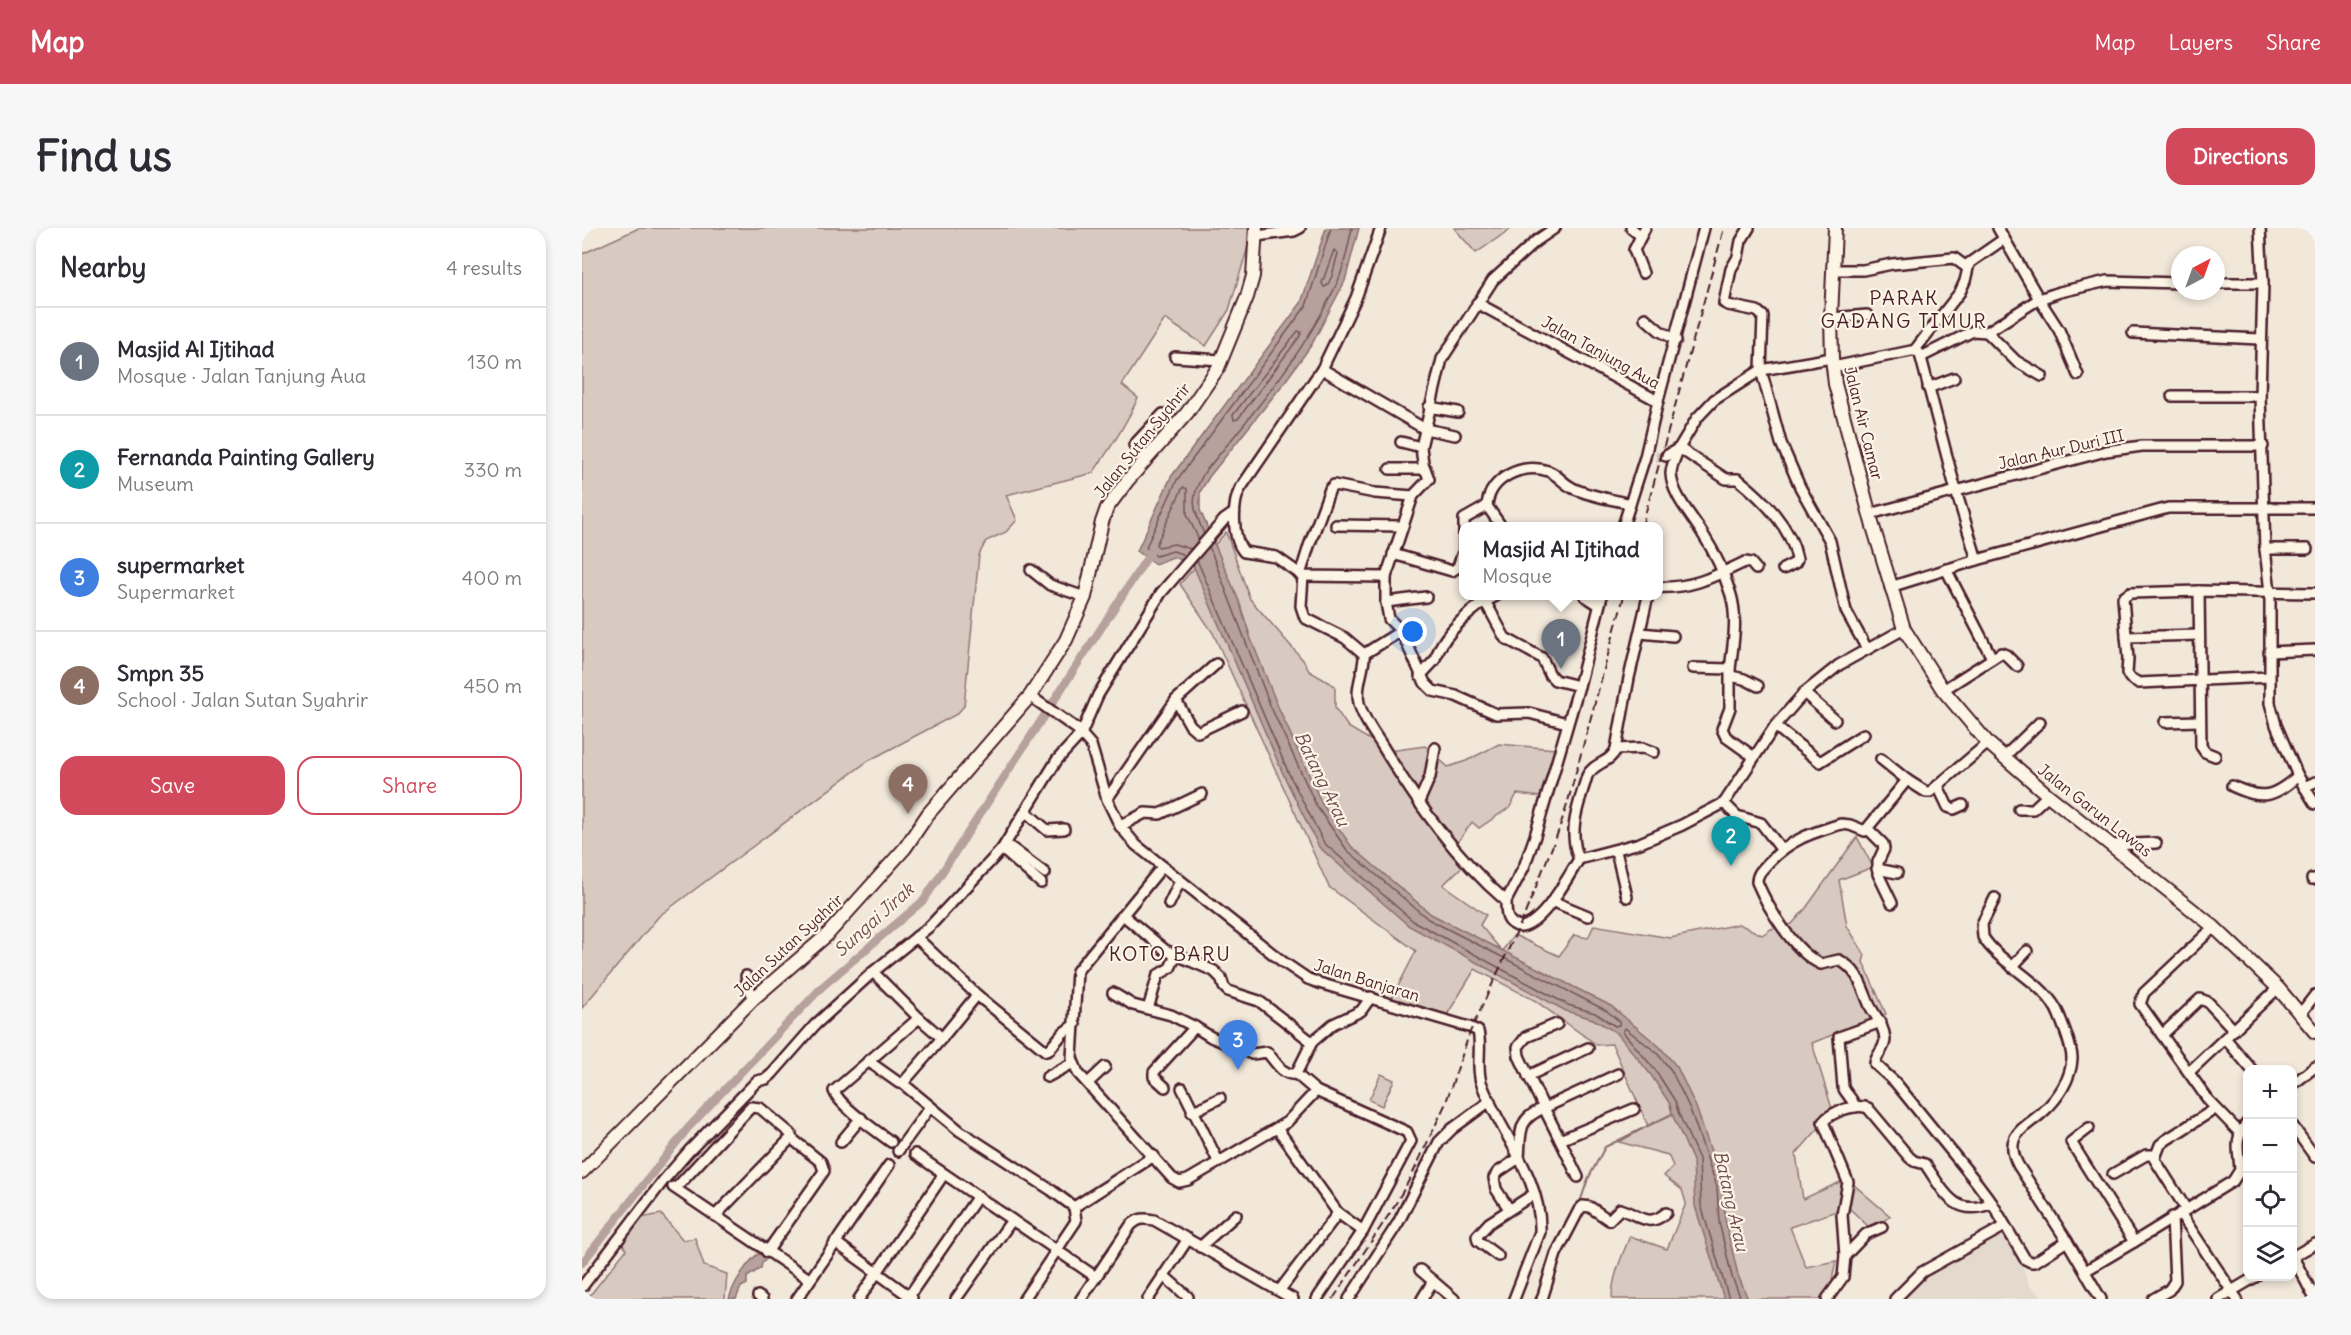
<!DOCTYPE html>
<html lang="en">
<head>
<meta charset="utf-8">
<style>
	body { margin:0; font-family:Delius,sans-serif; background:#f7f7f7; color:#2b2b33 }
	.controls { position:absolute; right:18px; bottom:18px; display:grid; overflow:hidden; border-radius:12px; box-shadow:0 3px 9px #0003 }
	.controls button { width:54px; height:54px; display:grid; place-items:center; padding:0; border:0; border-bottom:2px solid #e1e1e2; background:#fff; color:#2b2b33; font:30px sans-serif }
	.compass { position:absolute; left:1589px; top:18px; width:54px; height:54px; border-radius:50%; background:#fff; box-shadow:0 3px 9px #0003; rotate:41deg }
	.you { position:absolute; left:831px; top:404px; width:21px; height:21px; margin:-15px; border:4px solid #fff; border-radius:50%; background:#1a73e8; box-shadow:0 0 0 9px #1a73e833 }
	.badge { display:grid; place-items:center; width:39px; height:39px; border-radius:50%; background:#d1495b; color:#fff; font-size:20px; font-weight:700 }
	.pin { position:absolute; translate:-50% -50px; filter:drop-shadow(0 2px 3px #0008) }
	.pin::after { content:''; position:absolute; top:32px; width:21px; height:18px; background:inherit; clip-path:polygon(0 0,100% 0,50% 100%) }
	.popup { position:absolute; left:877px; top:294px; width:204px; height:78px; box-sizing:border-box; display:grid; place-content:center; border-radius:12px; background:#fff; filter:drop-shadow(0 2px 4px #0005); font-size:20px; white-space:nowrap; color:#7c7c81 }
	.popup b { font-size:22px; color:#2b2b33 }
	.popup::after { content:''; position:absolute; left:50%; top:100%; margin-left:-12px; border:12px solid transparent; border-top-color:#fff }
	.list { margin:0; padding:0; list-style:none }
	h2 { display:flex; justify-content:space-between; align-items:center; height:78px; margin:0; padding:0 24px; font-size:26px }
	h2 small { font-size:20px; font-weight:400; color:#7c7c81 }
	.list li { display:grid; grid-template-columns:39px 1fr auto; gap:18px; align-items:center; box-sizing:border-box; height:108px; padding:0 24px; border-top:2px solid #e1e1e2 }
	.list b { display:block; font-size:22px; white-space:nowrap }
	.list p { margin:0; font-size:20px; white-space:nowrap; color:#7c7c81 }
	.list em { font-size:20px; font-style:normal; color:#7c7c81 }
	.actions { display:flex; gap:12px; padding:18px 24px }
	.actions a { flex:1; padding:14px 0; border:2px solid #d1495b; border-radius:18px; text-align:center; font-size:21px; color:#d1495b }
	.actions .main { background:#d1495b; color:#fff }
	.icon { flex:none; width:33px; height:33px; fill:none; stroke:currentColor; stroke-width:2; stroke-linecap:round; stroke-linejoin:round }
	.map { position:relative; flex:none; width:1733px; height:1071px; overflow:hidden; border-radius:18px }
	header { display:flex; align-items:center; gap:36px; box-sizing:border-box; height:84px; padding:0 30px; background:#d1495b; color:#fff }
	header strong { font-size:28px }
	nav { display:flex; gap:33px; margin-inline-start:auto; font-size:21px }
	.intro { display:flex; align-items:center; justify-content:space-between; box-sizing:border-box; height:144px; padding:0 36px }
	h1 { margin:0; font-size:42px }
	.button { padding:15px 27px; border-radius:18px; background:#d1495b; color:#fff; font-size:21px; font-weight:700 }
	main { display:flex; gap:36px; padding:0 36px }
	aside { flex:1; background:#fff; border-radius:18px; box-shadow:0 3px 9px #0003 }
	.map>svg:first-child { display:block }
</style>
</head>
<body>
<header>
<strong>Map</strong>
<nav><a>Map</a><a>Layers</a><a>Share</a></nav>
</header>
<div class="intro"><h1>Find us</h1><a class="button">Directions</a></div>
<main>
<aside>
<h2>Nearby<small>4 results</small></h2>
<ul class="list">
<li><span class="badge" style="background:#6b7280">1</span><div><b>Masjid Al Ijtihad</b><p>Mosque · Jalan Tanjung Aua</p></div><em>130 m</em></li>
<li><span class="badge" style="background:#0f9aa8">2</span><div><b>Fernanda Painting Gallery</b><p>Museum</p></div><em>330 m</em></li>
<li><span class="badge" style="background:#3f7fe0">3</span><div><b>supermarket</b><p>Supermarket</p></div><em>400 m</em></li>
<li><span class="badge" style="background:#8d6e63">4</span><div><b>Smpn 35</b><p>School · Jalan Sutan Syahrir</p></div><em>450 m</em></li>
</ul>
<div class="actions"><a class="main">Save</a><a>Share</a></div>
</aside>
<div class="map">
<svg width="1733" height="1071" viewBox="0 0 1733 1071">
	<rect width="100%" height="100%" fill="#f1e8da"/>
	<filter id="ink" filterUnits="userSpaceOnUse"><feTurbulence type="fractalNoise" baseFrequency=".0167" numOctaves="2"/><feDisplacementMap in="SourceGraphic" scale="12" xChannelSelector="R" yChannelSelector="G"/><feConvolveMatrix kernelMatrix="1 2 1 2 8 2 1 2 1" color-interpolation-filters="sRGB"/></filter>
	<g filter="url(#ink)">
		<!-- built -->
		<path fill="#e4d9cd" d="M1421,1001L1440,1036L1447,1057L1463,1071H1323L1345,1047Z"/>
		<!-- green -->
		<g fill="#d8cac0" stroke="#917476" stroke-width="1.5">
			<path d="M57,0H669L671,2L647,82L624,118L583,91L540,157L556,170C543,199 528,220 511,245L424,267L435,292L424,304L404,313L397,327L382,478L375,486L286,533L77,688L0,780V26Z"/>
			<path d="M872,0H930L894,25Z"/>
			<path d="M644,304L668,371L721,432L727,443L753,458V480L766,499L807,523L843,518L866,539L884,533L917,516L973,521L959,569L935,566L928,579L897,600L890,594L873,618L885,634L861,657L904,687L898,697L920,723L932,707L977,728L992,707L1006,710L1012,697L1088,710L1157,696L1180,707L1189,701L1210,696L1224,680L1275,609L1291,639L1257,652L1265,698L1283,727L1281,734L1304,786L1230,815L1251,884L1214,926L1221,971L1265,951L1308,988L1290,1002L1266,979L1208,999L1224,1039L1254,1033L1246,1071H1030C1030,1049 1040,1028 1048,1008L1085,1021L1104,975L1100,962L1082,948L1091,938L1086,927L1037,914L1066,898L1030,816L1015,817L952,772L893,741L863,790L808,774L834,723L747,659L631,405L598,356Z"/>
			<path d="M799,846L812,852L800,878L787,872Z"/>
			<path d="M79,986L101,1012L113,1010L122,1038L145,1046L143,1071H5L44,1022L35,1004L44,993Z"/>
		</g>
		<!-- water -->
		<g fill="#b6a19c" stroke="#8b6d6f" stroke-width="1.5">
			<path d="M744,0H777L763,53L730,116L702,155L627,249L618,264V282L657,373L669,411L694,474L740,576L769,618L849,686L1029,778L1078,819L1095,839L1114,879L1141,958L1143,992L1156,1047L1166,1071H1142L1113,978L1111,933L1090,886L1088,876L1069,847L1035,805L1011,791L984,783L827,698L737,619L702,548L611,337L591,329L573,336L555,323L589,249L719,75Z"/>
			<path d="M179,1024L189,1027L180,1035L179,1040L165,1049V1056L159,1059L154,1071H147C151,1056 166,1032 179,1024Z"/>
		</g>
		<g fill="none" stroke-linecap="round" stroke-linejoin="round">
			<!-- shore -->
			<g stroke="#755358" stroke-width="1.5">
				<path d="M752,22L756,25L750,48L745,58L742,59L740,55Z"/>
				<path d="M716,103L719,104L718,108L656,191L652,192L651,187Z"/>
				<path d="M622,306C611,279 607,271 622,245C672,184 723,125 756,53C763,37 766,17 770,0"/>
				<path d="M609,321L592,316L577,319L574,317L601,259L605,261V286L617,312"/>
				<path d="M603,327L591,323L574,328L564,319L595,252L724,78L749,0"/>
				<path d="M615,332L707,546L742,615L831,693L986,777L1013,785L1033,798L1037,797V793L1025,783L846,691L765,622L735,579L688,477L627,318"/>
				<path d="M1147,1071L1119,977L1117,931L1096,884L1093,873L1074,843L1041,804L1043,800L1074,824L1089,842L1108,881L1135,959L1137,994L1150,1049L1159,1071"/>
			</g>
			<!-- stream -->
			<g stroke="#8b6d6f" stroke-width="2">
				<path d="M997,977L1006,951L1023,919L1090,886"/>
				<path d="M953,1071L958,1063"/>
			</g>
			<!-- canal -->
			<path stroke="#b6a19c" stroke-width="8" d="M0,1035L106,900L241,758L342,672L570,322"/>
			<!-- minor-tunnel -->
			<path stroke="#d0c0b7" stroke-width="9" stroke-dasharray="9 4.5" stroke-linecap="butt" d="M1074,229L1084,228"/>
			<!-- minor casing -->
			<g stroke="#4a1f2b" stroke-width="14">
				<g id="minor">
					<path d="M799,0L774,70L740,141L658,261C650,276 650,311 662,324L694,329L721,348L804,349"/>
					<path d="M973,0L954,13L911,52L860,131L839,219L841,235L847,251L831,268L804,349V374L807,391L819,403L843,455L851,463L874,468L914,486L947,485L985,495"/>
					<path d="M1049,0L1059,8"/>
					<path d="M1167,0L1159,13L1156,29L1149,41L1142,75L1146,77L1175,83L1181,88L1179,142L1199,215L1218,259L1248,313L1264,383L1285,421"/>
					<path d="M1416,0L1457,71L1477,102L1496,147"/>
					<path d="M1678,0L1681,55L1678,168L1683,321L1688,364V475L1694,497L1716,548L1733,576"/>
					<path d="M675,8L712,3L718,0"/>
					<path d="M1250,42H1281L1310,36L1372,30L1383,38L1422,11"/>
					<path d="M1061,45L1052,22L1063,0"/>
					<path d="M1634,55H1681"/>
					<path d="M895,75L1076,173L1063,229L1041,298"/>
					<path d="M1063,90L1078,103L1094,112"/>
					<path d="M1249,90L1285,87"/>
					<path d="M1405,104L1434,133L1460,148"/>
					<path d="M1551,105L1678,111"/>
					<path d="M1332,123L1378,64L1383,53L1387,36"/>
					<path d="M593,129L639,132"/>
					<path d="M1339,129L1391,103L1405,104L1457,71L1478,64L1525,53L1598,55"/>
					<path d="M1251,139L1329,123H1335L1338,126L1374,263L1395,332"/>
					<path d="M740,141L843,201L873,207"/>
					<path d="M1346,160L1372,150"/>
					<path d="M1590,168H1678"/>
					<path d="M1076,173L1122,0"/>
					<path d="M847,179L876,184"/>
					<path d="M819,214L839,219"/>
					<path d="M1084,228L1097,220L1115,190L1132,172L1179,142L1250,130"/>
					<path d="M564,231L552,217L581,186"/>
					<path d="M808,241H843"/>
					<path d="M1288,286L1524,223L1560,218H1681"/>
					<path d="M754,297L820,298"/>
					<path d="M919,298L905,278C907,250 941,234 966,243C975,246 981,255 989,259C1004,268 1031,271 1048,276"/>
					<path d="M1683,321H1725"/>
					<path d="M811,326L870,343L876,339L880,327"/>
					<path d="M882,327V291L905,278"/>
					<path d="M1364,341L1410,430"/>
					<path d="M449,342L468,357L503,369"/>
					<path d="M718,347L727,318L748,261L752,257L793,265L831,268"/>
					<path d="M721,348L719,378L723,390L763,410L782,426C783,442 773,458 777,475C781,491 793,506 801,519C835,575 874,630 924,673C924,687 924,696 939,699C961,696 986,649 997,631L1058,615L1100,597L1142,575L1193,498L1222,465L1257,437L1322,401"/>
					<path d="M1076,359C1110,361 1133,348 1163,334L1169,335L1174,341"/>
					<path d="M1308,359L1395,332L1586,280H1733"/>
					<path d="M1617,363L1619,518L1623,524L1633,528"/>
					<path d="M1003,368L1017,377"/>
					<path d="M1066,368L1047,450L1034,521L1061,520L1072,524"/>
					<path d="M903,373L923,410L960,430L968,447L973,452L997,458"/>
					<path d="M804,374L844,369"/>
					<path d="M1058,405L1091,408"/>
					<path d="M1544,409L1617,407"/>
					<path d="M1687,424L1733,422"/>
					<path d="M782,426L819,403"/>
					<path d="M855,427C862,405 893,377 914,368"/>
					<path d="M1111,440L1148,441C1151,417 1156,391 1149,367C1143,348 1133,325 1122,308C1112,290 1090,268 1089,246C1089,237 1094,228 1097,220L1144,251H1156C1181,271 1209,298 1215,331L1213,335L1201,341"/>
					<path d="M1148,441V480L1140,501L1144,509L1172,529"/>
					<path d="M838,448L853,432"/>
					<path d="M1149,448L1162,451L1176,458"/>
					<path d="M1687,449L1557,455L1548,450L1545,445L1546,431L1541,370L1548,365L1617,363L1733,365"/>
					<path d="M1361,462L1419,425L1424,427L1435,438"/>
					<path d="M1222,465L1253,492"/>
					<path d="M448,468L495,501L509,517L525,571L538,598L554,617L701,734L726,751L737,755L887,799L896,803C900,819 894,837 899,854C917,904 960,949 958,1004L932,1071"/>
					<path d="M594,472L608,497L616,504L660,483"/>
					<path d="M1583,494L1617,493"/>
					<path d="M1193,498L1238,534L1282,506"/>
					<path d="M1406,515L1348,564H1344L1325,552L1283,603L1268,597L1259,596C1230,605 1209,611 1187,634C1181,641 1175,645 1175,654C1186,680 1213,725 1239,736L1257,732C1277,742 1280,760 1288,778C1294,789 1302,798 1303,811C1303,822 1293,827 1293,836L1313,854L1395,955L1410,975L1443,1031L1449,1034H1453L1485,1013"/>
					<path d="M1422,529L1458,494"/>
					<path d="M1299,531L1325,552"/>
					<path d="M1356,558L1366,579L1372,581L1381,577"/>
					<path d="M1650,558C1681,572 1690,570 1716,548"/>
					<path d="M1722,559L1733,554"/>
					<path d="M525,571L594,472L634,436"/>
					<path d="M837,574L848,549L853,520"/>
					<path d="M1142,575L1155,588L1179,595L1199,621"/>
					<path d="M1437,581H1451L1466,567"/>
					<path d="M444,584L465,602L482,601"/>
					<path d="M538,598L563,585L578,586L620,566"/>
					<path d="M1286,601L1301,616L1302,621L1296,634V646L1310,675"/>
					<path d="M424,616L463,645"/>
					<path d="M1532,617L1574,615"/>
					<path d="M420,621L459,655"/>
					<path d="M1034,623L1045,669"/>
					<path d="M997,631C985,602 997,576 1005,548C1012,534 1029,535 1034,521"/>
					<path d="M580,639L495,743L490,830L496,845L590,950L597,954L606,952L705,894L734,863"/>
					<path d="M1295,641L1315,645"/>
					<path d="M1730,651H1733"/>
					<path d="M1413,670L1400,696L1401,709C1418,737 1465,755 1477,787C1482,800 1490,818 1490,831C1489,851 1476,870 1462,883C1444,900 1420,906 1436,937L1485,1013L1519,1071"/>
					<path d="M924,673L942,639L953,608L997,458L1020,368"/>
					<path d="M970,673L1006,688"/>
					<path d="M587,676L598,653"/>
					<path d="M541,687L583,722L632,743L639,750L642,759L646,763L677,773L730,814"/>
					<path d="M1632,699L1562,765L1558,776L1627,873L1657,904"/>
					<path d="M334,709L395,767L360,810"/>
					<path d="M1430,739L1445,723"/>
					<path d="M164,748L171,771"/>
					<path d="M531,765L551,777L589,787L613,799"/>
					<path d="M395,767L464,823L467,822L481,805L493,796"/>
					<path d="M566,781L576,747L588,740L594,727"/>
					<path d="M1719,785L1733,767"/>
					<path d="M975,796L944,809L936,819L937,828L962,880L1036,846"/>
					<path d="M1580,807L1618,771L1626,774L1652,802"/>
					<path d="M1643,810L1670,842"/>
					<path d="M286,833L317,855H321L360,810L337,790L291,744"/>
					<path d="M1607,844L1696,760"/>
					<path d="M946,848L1006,820"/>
					<path d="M465,849L491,835"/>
					<path d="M320,855L378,903L469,962L492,979L494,993L442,1071"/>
					<path d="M506,855L523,839"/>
					<path d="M1710,857L1733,839"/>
					<path d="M583,859L572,849V844L613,799L629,809L670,826L685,824C694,834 700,848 714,846"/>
					<path d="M600,860L636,933"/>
					<path d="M1273,879C1270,869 1264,867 1261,859L1257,809L1299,794"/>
					<path d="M610,884L638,870"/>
					<path d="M1710,897L1733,929"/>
					<path d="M695,900L756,985L781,1003"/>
					<path d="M1507,900L1489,914L1552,1014L1651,953L1658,942C1657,922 1651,911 1666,894"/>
					<path d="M978,912L996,949"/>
					<path d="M259,914L279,890"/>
					<path d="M309,914C295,903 258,879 252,863L337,790"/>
					<path d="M316,923L348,879"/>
					<path d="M333,926L514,1049L499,1071"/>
					<path d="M1573,930L1578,917L1584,912L1633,881"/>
					<path d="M1531,946L1564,927H1570L1604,981"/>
					<path d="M91,959L227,1051"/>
					<path d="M94,960L169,879L178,880L209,906V910L133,988"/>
					<path d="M492,979L572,928"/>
					<path d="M927,981L914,961L912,950L916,944L937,930C939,904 935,891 962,880L978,912L1052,881"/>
					<path d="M1598,985L1655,1071"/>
					<path d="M253,1014L330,1070"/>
					<path d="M618,1019L654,987"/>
					<path d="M185,1024L242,943L239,934L209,910"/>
					<path d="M916,1028L896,1013L895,1008L907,995L952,966"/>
					<path d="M1263,1028L1260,987L1266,954L1241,894C1249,884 1274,875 1286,880L1327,929L1332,933L1343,936C1362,963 1372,991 1410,975"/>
					<path d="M1710,1029L1733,1016"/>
					<path d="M1711,1029L1733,1071"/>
					<path d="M838,1042L872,1071"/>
					<path d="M1503,1043L1552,1014"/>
					<path d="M581,1047L606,1069"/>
					<path d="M514,1049L549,997C557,990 562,990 572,992L711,1071"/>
					<path d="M0,1059L81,953L107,923L175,853L184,851L190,846L233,797L291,744L348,698L420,621L475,532L499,506L516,467L579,365L642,292L652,285"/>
					<path d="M698,1062L756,985"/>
					<path d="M176,1068L180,1071"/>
					<path d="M327,1068L396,968"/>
					<path d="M215,1071L307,937"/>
					<path d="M277,1071L362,946"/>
					<path d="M374,1071L430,992"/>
					<path d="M566,1071L606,1011"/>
					<path d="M735,1071L781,1003L829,913L825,904L734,863L714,846L730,814L751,796L779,783L789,769"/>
					<path d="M767,1071L816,995L857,914L870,901L908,873"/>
					<path d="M840,1071L851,1053"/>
					<path d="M960,1071L974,1026L997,982L1001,978L1008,979L1027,992L1038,981C1059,988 1066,1000 1084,985"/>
					<path d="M1245,1071L1261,1049L1263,1028L1284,1006L1300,999"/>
					<path d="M1313,1071L1340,1044L1423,998"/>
					<path d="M1571,1071L1587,1062L1593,1053L1590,989"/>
					<path d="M1636,1071L1675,1048"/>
				</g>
			</g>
			<!-- major casing -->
			<g stroke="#4a1f2b" stroke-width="16">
				<g id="major">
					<path d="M1253,0L1249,90L1250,130L1253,156L1290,295L1322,401L1361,462L1406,515L1466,567L1632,699L1696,760L1733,804"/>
					<path d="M0,944L171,771L245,707L323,620L346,586L448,468L484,412L503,369L520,294L525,280L546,252L605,185L636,140L665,69L671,48L674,0"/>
				</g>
			</g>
			<!-- minor -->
			<use href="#minor" stroke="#fcf5e5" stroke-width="9"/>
			<!-- major -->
			<use href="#major" stroke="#fcf5e5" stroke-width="12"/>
			<!-- rail -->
			<g stroke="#4a1f2b" stroke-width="2" stroke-dasharray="9 4.5" stroke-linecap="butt">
				<path d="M1060,298L1142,0"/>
				<path d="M751,1071L810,982L830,947L863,877L888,804L942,688L975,607L985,577L1042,368"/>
			</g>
		</g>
	</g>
	<g text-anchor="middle" stroke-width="4.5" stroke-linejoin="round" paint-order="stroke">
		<!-- street labels -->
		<g font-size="16" fill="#4a1f2b" stroke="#fcf5e5">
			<text transform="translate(1019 124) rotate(29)" y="6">Jalan Tanjung Aua</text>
			<text transform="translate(1282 195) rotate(76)" y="6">Jalan Air Camar</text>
			<text transform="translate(560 212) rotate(-51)" y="6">Jalan Sutan Syahrir</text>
			<text transform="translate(1479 221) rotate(-13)" y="6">Jalan Aur Duri III</text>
			<text transform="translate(1513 582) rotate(38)" y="6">Jalan Garun Lawas</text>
			<text transform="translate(206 717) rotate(-43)" y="6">Jalan Sutan Syahrir</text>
			<text transform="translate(785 752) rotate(17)" y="6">Jalan Banjaran</text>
		</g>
		<!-- water labels -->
		<g font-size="18" font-style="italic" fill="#704c53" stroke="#fcf5e5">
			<text transform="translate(740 551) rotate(64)" y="6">Batang Arau</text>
			<text transform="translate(292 692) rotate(-42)" y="6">Sungai Jirak</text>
			<text transform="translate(1149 973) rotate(77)" y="6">Batang Arau</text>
		</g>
		<!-- quarter labels -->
		<g font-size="20" letter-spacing="1.5" fill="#4a1f2b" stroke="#fcf5e5">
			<text x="1322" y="77">PARAK<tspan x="1322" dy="23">GADANG TIMUR</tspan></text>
			<text x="588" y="733">KOTO BARU</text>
		</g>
	</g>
</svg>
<div class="controls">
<button>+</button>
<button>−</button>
<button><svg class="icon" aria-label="locate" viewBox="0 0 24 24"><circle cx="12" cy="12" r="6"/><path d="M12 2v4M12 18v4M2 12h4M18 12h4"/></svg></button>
<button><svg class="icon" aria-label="layers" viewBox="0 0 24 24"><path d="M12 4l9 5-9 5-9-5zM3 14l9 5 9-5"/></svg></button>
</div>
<svg class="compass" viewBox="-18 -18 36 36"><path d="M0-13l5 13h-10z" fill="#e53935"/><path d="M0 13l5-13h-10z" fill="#7c7c81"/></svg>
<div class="you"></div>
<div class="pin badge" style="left:979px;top:441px;background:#6b7280">1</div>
<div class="popup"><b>Masjid Al Ijtihad</b>Mosque</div>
<div class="pin badge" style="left:1149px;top:638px;background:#0f9aa8">2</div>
<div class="pin badge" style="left:656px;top:842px;background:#3f7fe0">3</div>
<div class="pin badge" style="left:326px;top:586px;background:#8d6e63">4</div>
</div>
</main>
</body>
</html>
